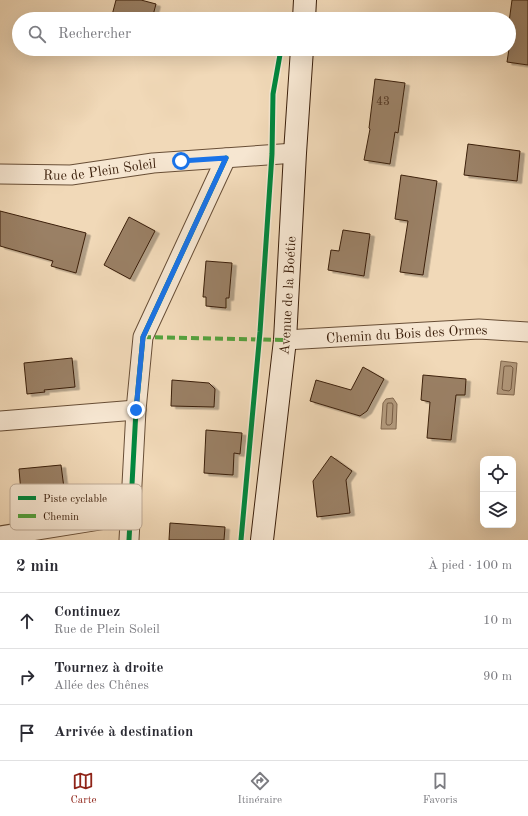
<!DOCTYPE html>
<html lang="fr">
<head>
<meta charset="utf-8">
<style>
	body { margin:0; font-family:"Old Standard TT",serif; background:#f2f2f3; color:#2b2b33 }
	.controls { position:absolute; right:12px; bottom:12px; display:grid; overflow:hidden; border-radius:8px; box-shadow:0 4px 16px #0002 }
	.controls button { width:36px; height:36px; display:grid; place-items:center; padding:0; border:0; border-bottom:1px solid #e1e1e2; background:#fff; color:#2b2b33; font:20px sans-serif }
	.stop { position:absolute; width:12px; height:12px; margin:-9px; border:3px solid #1a73e8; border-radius:50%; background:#fff }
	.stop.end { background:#1a73e8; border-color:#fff; box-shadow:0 1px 4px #0008 }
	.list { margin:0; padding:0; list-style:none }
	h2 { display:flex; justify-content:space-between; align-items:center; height:52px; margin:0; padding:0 16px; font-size:17px }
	h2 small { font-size:13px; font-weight:400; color:#7c7c81 }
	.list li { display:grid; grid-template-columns:26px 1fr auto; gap:12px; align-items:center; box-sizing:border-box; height:56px; padding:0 16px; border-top:1px solid #e1e1e2 }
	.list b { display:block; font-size:15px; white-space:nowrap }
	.list p { margin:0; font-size:13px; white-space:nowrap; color:#7c7c81 }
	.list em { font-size:13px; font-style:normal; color:#7c7c81 }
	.icon { flex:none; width:22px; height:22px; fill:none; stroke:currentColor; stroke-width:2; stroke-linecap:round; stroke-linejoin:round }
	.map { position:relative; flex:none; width:528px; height:540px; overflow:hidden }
	.search { position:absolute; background:#fff; box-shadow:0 4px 16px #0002; left:12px; right:12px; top:12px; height:44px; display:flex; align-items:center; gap:10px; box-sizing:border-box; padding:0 14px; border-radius:22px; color:#7c7c81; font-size:15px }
	.sheet { height:220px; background:#fff }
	nav { display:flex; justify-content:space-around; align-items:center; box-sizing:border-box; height:56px; border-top:1px solid #e1e1e2; background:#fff; font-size:11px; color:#7c7c81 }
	nav a { display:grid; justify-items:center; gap:2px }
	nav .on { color:#8f2418 }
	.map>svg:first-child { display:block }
</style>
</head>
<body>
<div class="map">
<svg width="528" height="540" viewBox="0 0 528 540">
	<defs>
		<filter id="shadow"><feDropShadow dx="4.5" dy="2.5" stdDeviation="0" flood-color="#0004"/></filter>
	</defs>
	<rect width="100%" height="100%" fill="#f1d9b8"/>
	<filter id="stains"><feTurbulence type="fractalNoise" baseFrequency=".005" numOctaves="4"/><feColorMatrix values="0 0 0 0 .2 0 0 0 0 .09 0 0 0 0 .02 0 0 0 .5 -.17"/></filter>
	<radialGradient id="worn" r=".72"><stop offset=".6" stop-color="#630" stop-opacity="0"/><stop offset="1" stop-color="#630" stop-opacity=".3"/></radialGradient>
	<!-- water -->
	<g fill="#b39a7d" stroke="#83694f">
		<path d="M501,361L517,363L514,395L497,394Z"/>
		<path d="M393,398L397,404L396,429H381L383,403L386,399Z"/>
	</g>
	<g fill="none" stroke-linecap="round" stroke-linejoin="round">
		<!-- shore -->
		<g stroke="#775c44" stroke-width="1">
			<path d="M506,366H511L513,368L511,389L509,391L503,390L502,389L504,367Z"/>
			<path d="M388,403H392L393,405L392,423L390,425H387L386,423L387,405Z"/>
		</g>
	</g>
	<!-- building -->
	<g fill="#9a8065" stroke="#3b1f0b" filter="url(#shadow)">
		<path d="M116,0H141L156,4L152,19H111Z"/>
		<path d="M512,0H528V65L507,62L509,49V22Z"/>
		<path d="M375,79L405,83L398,133L395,132L390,164L364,160L370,129L369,128Z"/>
		<path d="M468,144L520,151L517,181L464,175Z"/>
		<path d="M401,175L437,181L423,275L400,272L408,221L395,219Z"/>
		<path d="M0,211L86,233L76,273L51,266L53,261L0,246Z"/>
		<path d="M129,217L155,231L130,279L104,265Z"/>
		<path d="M343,230L370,234L364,276L328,270L331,250L339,251Z"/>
		<path d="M206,261L232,263L229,298H226V308L206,306V297H203Z"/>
		<path d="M72,358L75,387L44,390L45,392L27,394L24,363Z"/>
		<path d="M363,367L384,379L367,411L360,416L310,401L316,380L351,390Z"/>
		<path d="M423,375L466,379L465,395H456L451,440L427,438L430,402L421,400Z"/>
		<path d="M172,380L209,383L215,389L214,407L171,406Z"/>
		<path d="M206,430L242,433L240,454L234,453L233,475L204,473Z"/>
		<path d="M331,456L352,471L346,480L350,513L317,517L313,481Z"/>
		<path d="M61,465L64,488L21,493L19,469Z"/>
		<path d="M170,523L225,527L224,540H169Z"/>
	</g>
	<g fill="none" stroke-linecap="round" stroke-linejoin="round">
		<!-- minor casing -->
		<g stroke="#684e36" stroke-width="21">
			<g id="minor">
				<path id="s1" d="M0,174L71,175L153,163L295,153"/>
				<path id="s2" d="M285,340L479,329L528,332"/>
				<path d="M0,421L136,410"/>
				<path d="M0,536L131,515"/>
				<path d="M129,540L136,410L143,337L226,158"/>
			</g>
		</g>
		<!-- secondary casing -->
		<g stroke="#3b1f0b" stroke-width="24">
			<g id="secondary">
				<path d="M304,19L305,0"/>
				<path id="s3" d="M262,540L285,340L295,153L302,49"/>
			</g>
		</g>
		<!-- minor -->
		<use href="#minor" stroke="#f6e6d1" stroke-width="19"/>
		<!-- secondary -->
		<use href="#secondary" stroke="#f6e6d1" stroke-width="22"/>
		<!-- quiet -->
		<path stroke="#54a23e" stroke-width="4" stroke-dasharray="8 4" stroke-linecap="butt" d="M143,337L285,340"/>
		<!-- cycleway casing -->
		<g stroke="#f6e6d1" stroke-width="8">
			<g id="cycleway">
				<path d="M129,540L136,410L143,337L226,158"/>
				<path d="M241,540L260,332L272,154L273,94L281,49"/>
			</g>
		</g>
		<!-- cycleway -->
		<use href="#cycleway" stroke="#00873e" stroke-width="5"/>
	</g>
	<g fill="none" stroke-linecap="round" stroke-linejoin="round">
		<!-- route -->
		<path stroke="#1a73e8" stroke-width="5" d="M136,410L143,337L226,158L181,161"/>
	</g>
	<g text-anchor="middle" stroke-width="3" stroke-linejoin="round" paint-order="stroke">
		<!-- number labels -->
		<g font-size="12" fill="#533722">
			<text x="383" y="105">43</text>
		</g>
		<!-- street labels -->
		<g font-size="14" fill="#3b1f0b" stroke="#f6e6d1">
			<text dy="5" stroke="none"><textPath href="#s1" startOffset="100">Rue de Plein Soleil</textPath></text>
			<text dy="5" stroke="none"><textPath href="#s3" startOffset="246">Avenue de la Boétie</textPath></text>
			<text dy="5" stroke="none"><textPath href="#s2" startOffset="122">Chemin du Bois des Ormes</textPath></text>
		</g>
	</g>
	<!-- legend -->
	<rect x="10" y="484" width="132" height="46" rx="6" fill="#f6e6d1" stroke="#beaa96" stroke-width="1"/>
	<rect x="18" y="496" width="18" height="4" fill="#00873e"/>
	<rect x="18" y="514" width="18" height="4" fill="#54a23e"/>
	<g font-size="11" fill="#3b1f0b">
		<text x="43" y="502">Piste cyclable</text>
		<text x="43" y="520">Chemin</text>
	</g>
	<rect width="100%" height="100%" filter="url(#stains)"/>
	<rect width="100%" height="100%" fill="url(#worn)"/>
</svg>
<div class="controls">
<button><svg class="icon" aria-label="locate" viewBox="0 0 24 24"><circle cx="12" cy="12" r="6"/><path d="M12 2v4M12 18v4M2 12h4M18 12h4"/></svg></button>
<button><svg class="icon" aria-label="layers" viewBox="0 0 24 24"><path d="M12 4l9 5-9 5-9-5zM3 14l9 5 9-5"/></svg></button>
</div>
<div class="stop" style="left:181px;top:161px"></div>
<div class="stop end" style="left:136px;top:410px"></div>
<div class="search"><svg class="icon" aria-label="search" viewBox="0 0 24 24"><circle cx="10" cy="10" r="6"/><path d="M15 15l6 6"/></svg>Rechercher</div>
</div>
<section class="sheet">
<h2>2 min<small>À pied · 100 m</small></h2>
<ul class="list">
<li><svg class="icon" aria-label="ahead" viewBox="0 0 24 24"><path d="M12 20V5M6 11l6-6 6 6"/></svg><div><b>Continuez</b><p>Rue de Plein Soleil</p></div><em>10 m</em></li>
<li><svg class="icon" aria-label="right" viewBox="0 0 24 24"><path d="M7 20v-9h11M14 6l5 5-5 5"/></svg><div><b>Tournez à droite</b><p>Allée des Chênes</p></div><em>90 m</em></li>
<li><svg class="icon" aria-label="arrive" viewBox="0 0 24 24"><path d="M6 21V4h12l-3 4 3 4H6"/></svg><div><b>Arrivée à destination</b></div></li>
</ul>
</section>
<nav>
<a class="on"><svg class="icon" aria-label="map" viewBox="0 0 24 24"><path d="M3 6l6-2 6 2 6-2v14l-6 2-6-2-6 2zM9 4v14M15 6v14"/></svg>Carte</a>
<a><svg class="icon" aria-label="directions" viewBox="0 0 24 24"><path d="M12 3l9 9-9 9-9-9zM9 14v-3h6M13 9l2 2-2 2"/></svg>Itinéraire</a>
<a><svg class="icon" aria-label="saved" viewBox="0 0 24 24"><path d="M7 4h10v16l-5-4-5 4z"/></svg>Favoris</a>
</nav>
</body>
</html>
